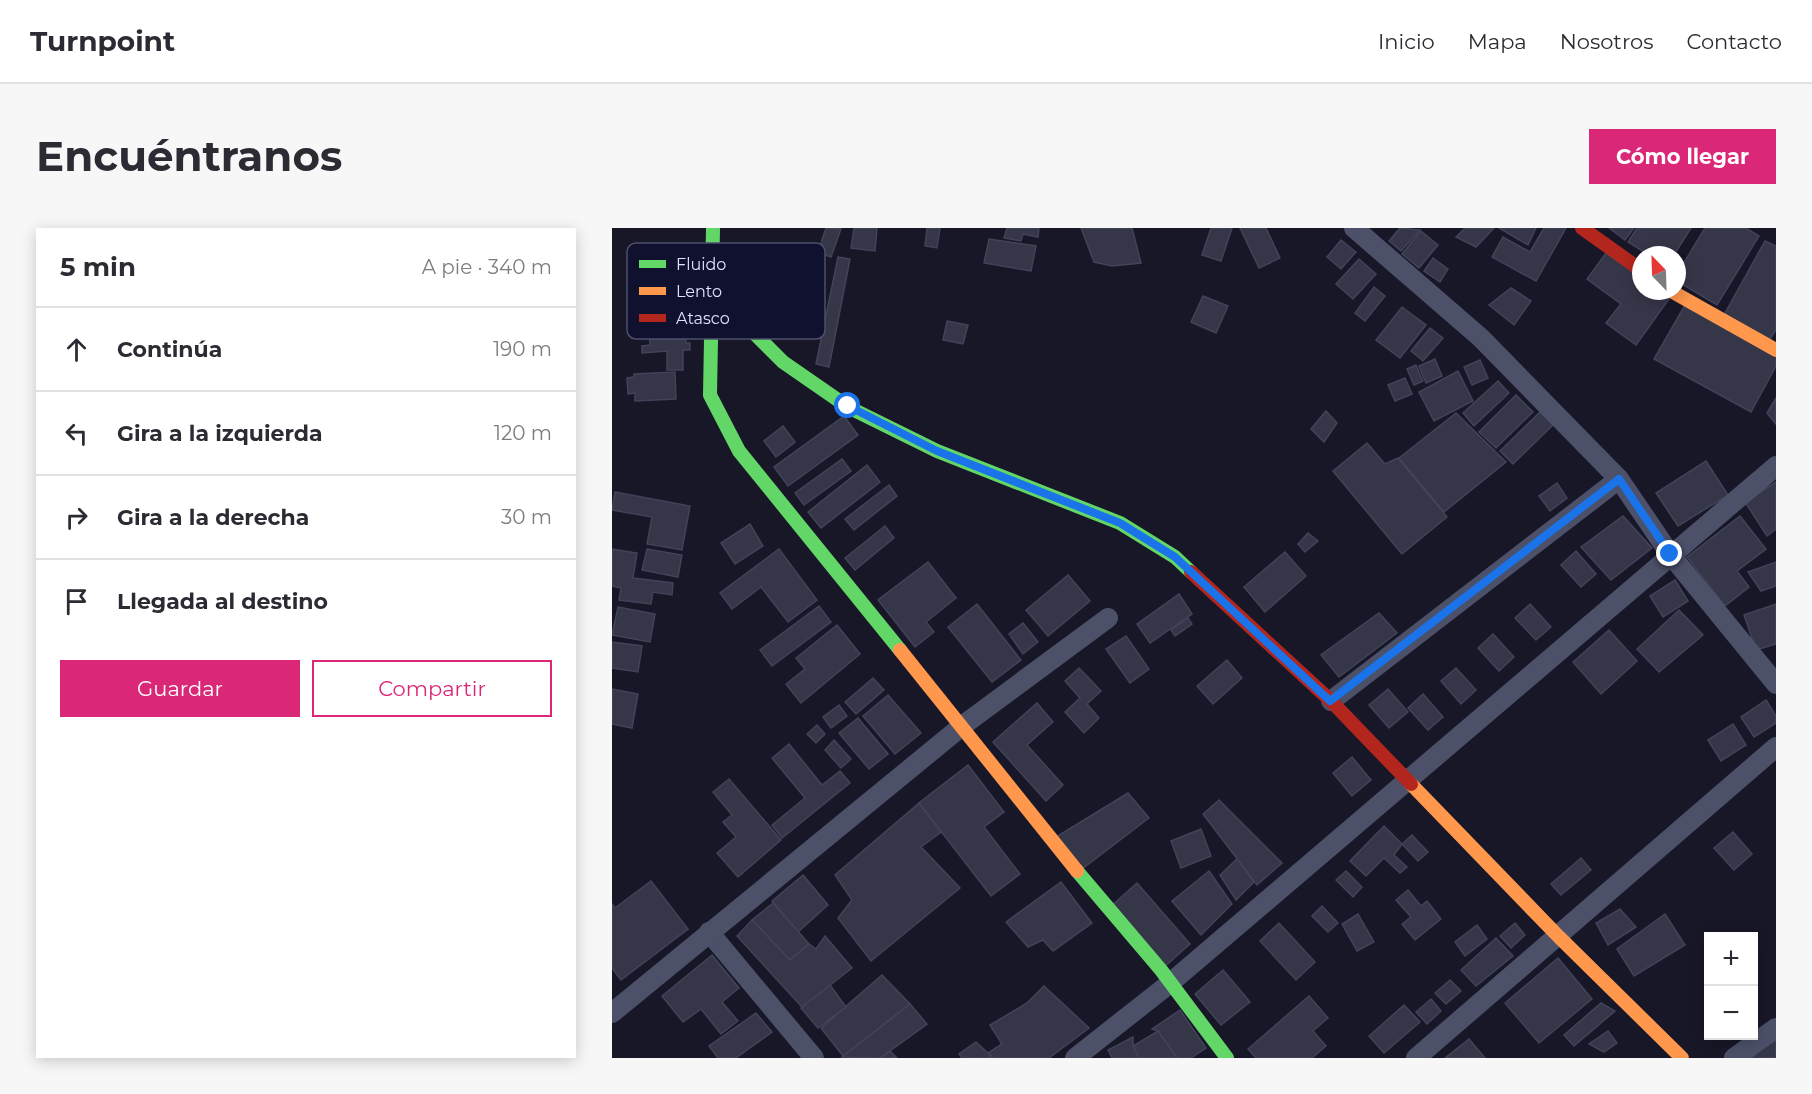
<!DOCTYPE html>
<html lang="es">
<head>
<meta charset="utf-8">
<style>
	body { margin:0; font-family:Montserrat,sans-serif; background:#f7f7f7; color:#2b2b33 }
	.controls { position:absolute; right:18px; bottom:18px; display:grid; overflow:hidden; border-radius:0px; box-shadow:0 3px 15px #0003 }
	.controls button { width:54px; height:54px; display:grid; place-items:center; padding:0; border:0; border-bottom:2px solid #e1e1e2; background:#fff; color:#2b2b33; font:30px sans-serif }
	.compass { position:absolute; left:1020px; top:18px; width:54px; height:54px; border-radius:50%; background:#fff; box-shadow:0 3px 15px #0003; rotate:337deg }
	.stop { position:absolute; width:18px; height:18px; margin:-14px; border:4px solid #1a73e8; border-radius:50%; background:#fff }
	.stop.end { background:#1a73e8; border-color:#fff; box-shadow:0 2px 6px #0008 }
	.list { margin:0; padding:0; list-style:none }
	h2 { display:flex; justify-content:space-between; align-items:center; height:78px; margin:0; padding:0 24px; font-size:26px }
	h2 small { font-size:20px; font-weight:400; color:#7c7c81 }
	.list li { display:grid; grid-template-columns:39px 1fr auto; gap:18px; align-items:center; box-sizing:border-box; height:84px; padding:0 24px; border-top:2px solid #e1e1e2 }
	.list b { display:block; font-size:22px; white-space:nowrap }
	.list em { font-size:20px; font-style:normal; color:#7c7c81 }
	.actions { display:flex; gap:12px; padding:18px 24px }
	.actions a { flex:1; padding:14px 0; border:2px solid #db2777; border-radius:0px; text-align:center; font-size:21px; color:#db2777 }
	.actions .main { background:#db2777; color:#fff }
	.icon { flex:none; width:33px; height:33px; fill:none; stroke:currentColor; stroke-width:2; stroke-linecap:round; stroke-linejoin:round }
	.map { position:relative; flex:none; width:1164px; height:830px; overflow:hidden; border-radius:0px }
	header { display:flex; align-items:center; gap:36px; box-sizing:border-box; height:84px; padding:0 30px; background:#fff; border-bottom:2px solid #e1e1e2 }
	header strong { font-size:28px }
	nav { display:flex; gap:33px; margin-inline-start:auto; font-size:21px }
	.intro { display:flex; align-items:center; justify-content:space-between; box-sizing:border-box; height:144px; padding:0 36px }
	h1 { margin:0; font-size:42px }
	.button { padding:15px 27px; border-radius:0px; background:#db2777; color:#fff; font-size:21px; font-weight:700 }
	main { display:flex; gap:36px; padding:0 36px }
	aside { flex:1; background:#fff; border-radius:0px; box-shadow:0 3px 15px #0003 }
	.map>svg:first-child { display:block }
</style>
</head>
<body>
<header>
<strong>Turnpoint</strong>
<nav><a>Inicio</a><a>Mapa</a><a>Nosotros</a><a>Contacto</a></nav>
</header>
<div class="intro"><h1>Encuéntranos</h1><a class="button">Cómo llegar</a></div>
<main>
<aside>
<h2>5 min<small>A pie · 340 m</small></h2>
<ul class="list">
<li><svg class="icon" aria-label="ahead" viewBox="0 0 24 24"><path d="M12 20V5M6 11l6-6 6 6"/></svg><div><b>Continúa</b></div><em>190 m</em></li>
<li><svg class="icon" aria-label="left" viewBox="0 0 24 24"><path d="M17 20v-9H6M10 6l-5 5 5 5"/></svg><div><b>Gira a la izquierda</b></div><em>120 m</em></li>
<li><svg class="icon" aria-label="right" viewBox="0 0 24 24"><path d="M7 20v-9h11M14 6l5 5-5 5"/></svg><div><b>Gira a la derecha</b></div><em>30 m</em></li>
<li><svg class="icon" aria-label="arrive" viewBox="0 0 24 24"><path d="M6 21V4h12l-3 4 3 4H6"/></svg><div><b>Llegada al destino</b></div></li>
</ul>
<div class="actions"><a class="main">Guardar</a><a>Compartir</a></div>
</aside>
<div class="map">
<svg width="1164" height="830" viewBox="0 0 1164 830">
	<rect width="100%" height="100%" fill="#171728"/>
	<!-- building -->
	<g fill="#363649" stroke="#42435a" stroke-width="1.5">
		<path d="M214,0L229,1L219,29L213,27L211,32L204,30Z"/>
		<path d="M242,0H265L263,23L239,20Z"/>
		<path d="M315,0H328L325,20L313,18Z"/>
		<path d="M395,0H427L426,9L411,6L409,13L392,10Z"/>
		<path d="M469,0H520L529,35L500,38L482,34Z"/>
		<path d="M599,0H620L609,33L590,27Z"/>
		<path d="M628,0H654L668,30L647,40Z"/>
		<path d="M788,0L808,2L789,23L777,13Z"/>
		<path d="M853,0H882L864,19L844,9Z"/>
		<path d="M887,0H924L916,17Z"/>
		<path d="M932,0H954L924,53L880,29L891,9L918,24Z"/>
		<path d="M997,0H1022L1013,12Z"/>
		<path d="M1025,0H1079L1062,27H1037L1016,14Z"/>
		<path d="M1093,0H1134L1147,8L1105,77L1065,53V46Z"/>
		<path d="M809,3L826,17L807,40L790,26Z"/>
		<path d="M377,11L424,18L419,43L372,35Z"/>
		<path d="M729,12L744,24L729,41L715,29Z"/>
		<path d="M1153,13L1164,18V102L1156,114L1112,87Z"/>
		<path d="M994,25L1029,50V63H1046L1057,71L1024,117L994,95L1009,76L975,51Z"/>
		<path d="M226,29L238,31L217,139L204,136Z"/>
		<path d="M821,30L836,41L828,54L812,43Z"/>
		<path d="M747,31L764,46L741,71L724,56Z"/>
		<path d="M762,59L773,68L753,93L743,85Z"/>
		<path d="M899,60L919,73L902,97L877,77Z"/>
		<path d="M591,68L616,78L604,105L579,94Z"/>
		<path d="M1073,77L1164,127V138L1139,184L1042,131Z"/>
		<path d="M790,79L814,97L788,130L764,112Z"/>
		<path d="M73,93L74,115H78V122H71V142H55V123L30,125V118L38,117L37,94Z"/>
		<path d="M335,93L356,97L351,116L331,112Z"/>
		<path d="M818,100L831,110L811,133L799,123Z"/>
		<path d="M823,131L830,148L814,155L807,138Z"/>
		<path d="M868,132L876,150L860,157L852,139Z"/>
		<path d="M804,137L811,153L802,157L795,141Z"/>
		<path d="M846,143L861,173L822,193L807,164Z"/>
		<path d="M63,144L64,171L23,173V165L16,166L15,150L22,149V146Z"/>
		<path d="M793,150L800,166L783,173L776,157Z"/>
		<path d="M886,153L897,165L862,198L851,185Z"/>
		<path d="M904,167L921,184L884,220L867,204Z"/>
		<path d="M1164,170V196L1155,185Z"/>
		<path d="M714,183L725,195L712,214L699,201Z"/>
		<path d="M928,184L941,197L901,236L888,223Z"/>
		<path d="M844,185L894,234L832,284L787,230Z"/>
		<path d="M232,188L246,207L176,258L162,239Z"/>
		<path d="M171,198L183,214L164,229L152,213Z"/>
		<path d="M755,215L773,236L786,230L835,289L790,326L721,243Z"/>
		<path d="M230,231L239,243L192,277L183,265Z"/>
		<path d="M1094,233L1116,267L1066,298L1044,265Z"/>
		<path d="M255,237L268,254L209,300L196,284Z"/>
		<path d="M1164,254V301L1155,308L1133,274Z"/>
		<path d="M945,255L955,270L938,283L927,268Z"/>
		<path d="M277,257L285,268L242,302L233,291Z"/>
		<path d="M3,264L78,278L70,322L35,316L40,289L0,282Z"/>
		<path d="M1011,288L1040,320L999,352L969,319Z"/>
		<path d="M1128,288L1154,321L1125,343L1137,359L1113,378L1075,329Z"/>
		<path d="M138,296L151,318L123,336L109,315Z"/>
		<path d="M273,298L282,310L243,342L233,330Z"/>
		<path d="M696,305L706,313L693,324L686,316Z"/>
		<path d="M0,321L25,325L21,350L61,355L60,367L41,364L39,376L7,372L9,360L0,358Z"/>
		<path d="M35,321L70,327L66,349L30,342Z"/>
		<path d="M167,321L205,372L176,394L149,359L120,381L108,365Z"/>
		<path d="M964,323L984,346L969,359L949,337Z"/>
		<path d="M673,324L694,348L653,384L632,359Z"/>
		<path d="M316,334L344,370L314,394L322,404L303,419L266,372Z"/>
		<path d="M1164,334V358L1149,363L1136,344Z"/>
		<path d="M456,347L478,373L436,408L414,382Z"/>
		<path d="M1063,352L1076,373L1051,389L1038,368Z"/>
		<path d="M567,366L580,386L538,415L525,396Z"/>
		<path d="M365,376L409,432L380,454L336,399Z"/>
		<path d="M918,376L939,399L924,412L903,390Z"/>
		<path d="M1164,376V416L1144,422L1132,387Z"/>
		<path d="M207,378L219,394L160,438L148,422Z"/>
		<path d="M6,379L43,386L38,414L0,407Z"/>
		<path d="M1067,382L1091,407L1047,444L1025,421Z"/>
		<path d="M767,385L785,405L727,449L709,427Z"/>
		<path d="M576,390L580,396L563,408L559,402Z"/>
		<path d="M411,395L426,414L411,426L397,406Z"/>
		<path d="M225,397L248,426L189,475L174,456L193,441L184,430Z"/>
		<path d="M997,402L1025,433L989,466L961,434Z"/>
		<path d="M881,406L902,429L887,443L866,420Z"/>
		<path d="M514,408L537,441L518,455L494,421Z"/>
		<path d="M0,414L30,418L26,444L0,440Z"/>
		<path d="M615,432L630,450L601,476L585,458Z"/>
		<path d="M467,440L489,463L475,476L487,490L472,505L453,484L468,470L453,453Z"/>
		<path d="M844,440L864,462L849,476L829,453Z"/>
		<path d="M261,450L272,462L244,486L233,474Z"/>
		<path d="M0,461L26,466L20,500L0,496Z"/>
		<path d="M776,461L796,484L777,500L757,477Z"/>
		<path d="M811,466L831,489L816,502L796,480Z"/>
		<path d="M276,467L309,505L283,526L251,488Z"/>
		<path d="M1154,472L1164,488V495L1142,509L1129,489Z"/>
		<path d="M425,475L441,494L415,517L451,557L434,573L381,514Z"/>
		<path d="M227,477L235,488L219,500L211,489Z"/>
		<path d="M246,490L276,526L257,541L227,505Z"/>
		<path d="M1121,496L1134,517L1109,533L1096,512Z"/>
		<path d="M205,497L213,506L204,515L195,506Z"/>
		<path d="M222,512L239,531L229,540L213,522Z"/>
		<path d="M177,516L210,557L228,543L238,555L170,610L160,597L193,570L160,530Z"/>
		<path d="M740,529L759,552L740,568L721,545Z"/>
		<path d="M356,537L392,584L372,599L408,646L379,668L307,575Z"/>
		<path d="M117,551L169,612L126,649L105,625L124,609L111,594L120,587L101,564Z"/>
		<path d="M516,565L537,590L470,641L441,611Z"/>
		<path d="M607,572L670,635L645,657L591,586Z"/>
		<path d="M307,575L329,604L309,619L348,660L259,733L226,690L240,672L223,647Z"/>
		<path d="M772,598L790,616L782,627L795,639L788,645L772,630L754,648L738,633Z"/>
		<path d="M589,601L599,628L569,640L559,613Z"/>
		<path d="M1121,604L1140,626L1122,642L1102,620Z"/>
		<path d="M800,607L816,624L806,633L790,616Z"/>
		<path d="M969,630L979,642L949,667L939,656Z"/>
		<path d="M625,631L642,654L624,672L608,647Z"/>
		<path d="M597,643L620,676L589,707L560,673Z"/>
		<path d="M734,643L750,659L741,669L724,652Z"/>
		<path d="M191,647L216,677L186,704L160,673Z"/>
		<path d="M39,653L76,701L9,752L0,740V676L3,680Z"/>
		<path d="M449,654L480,695L441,723L431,712L416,719L394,694Z"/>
		<path d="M525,655L578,716L549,742L496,681Z"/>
		<path d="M796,662L809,678L815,673L829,691L803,712L790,696L799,689L784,672Z"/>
		<path d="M161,675L197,716L178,732L140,692Z"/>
		<path d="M710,678L726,695L716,704L700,688Z"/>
		<path d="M1008,681L1024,699L996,717L984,695Z"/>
		<path d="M746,686L762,714L745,723L730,696Z"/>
		<path d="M1053,686L1073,717L1022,748L1005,721Z"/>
		<path d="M140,692L178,732L197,716L204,721L213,708L240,740L190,779L125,708Z"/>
		<path d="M667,695L703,734L684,752L648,713Z"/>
		<path d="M903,695L913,707L899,720L888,708Z"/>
		<path d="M865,697L875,711L853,728L843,714Z"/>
		<path d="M884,710L901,728L864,758L849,742Z"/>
		<path d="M100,727L127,760L110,774L126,793L109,806L89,781L71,794L50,768Z"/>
		<path d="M946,730L980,771L927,815L893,775Z"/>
		<path d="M611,742L638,774L609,797L583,766Z"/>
		<path d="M270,747L298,776L231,828L209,800Z"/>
		<path d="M838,752L849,763L834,776L823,765Z"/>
		<path d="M218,757L234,779L206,800L189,780Z"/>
		<path d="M432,758L477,800L437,830H382L376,825L390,816L378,797L415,775Z"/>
		<path d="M697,768L716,790L701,803L714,818L700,830H644L636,821Z"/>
		<path d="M819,771L829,783L815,796L804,784Z"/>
		<path d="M989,775L1003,783L962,818L952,807Z"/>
		<path d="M298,776L315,796L268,830L230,829Z"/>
		<path d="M792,777L808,794L772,825L757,808Z"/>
		<path d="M568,782L594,820L579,830H565L546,803L540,801Z"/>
		<path d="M144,785L160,804L124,830H106L97,818Z"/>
		<path d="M546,803L565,830H527L521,818Z"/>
		<path d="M996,803L1005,815L992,824L977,816Z"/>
		<path d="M1164,808V830H1140L1136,821Z"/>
		<path d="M521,809V818L527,830H500L496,822Z"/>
		<path d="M857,811L873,830H833Z"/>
		<path d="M364,814L376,825L380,830H350L347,826Z"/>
		<path d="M278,823L285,830H269Z"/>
	</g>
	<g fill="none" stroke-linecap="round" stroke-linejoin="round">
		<!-- street -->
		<g stroke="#4c5069" stroke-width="20">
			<path d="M742,0L869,110L1007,251L1058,326L1164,456"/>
			<path d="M719,473L1007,251"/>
			<path d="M97,704L202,830"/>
			<path d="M0,785L350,498L496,390"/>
			<path d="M463,830L557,756L1164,238"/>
			<path d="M804,830L1164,519"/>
			<path d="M1122,830L1164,800"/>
		</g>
		<!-- fast -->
		<g stroke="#63d668" stroke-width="14">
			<path d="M101,0L98,167L127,223L288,422"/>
			<path d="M100,71L124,87L171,134L236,179L325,223L508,295L563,329L579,344"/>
			<path d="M465,643L549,742L615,830"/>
		</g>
		<!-- slow -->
		<g stroke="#ff974d" stroke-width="14">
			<path d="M1059,63L1164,122"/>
			<path d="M288,422L465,643"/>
			<path d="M799,556L947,709L1070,830"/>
		</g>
		<!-- jam -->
		<g stroke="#b3261e" stroke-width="14">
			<path d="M970,0L1029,42"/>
			<path d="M579,344L719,473L799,556"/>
		</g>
	</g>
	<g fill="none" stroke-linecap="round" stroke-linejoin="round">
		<!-- route -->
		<path stroke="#1a73e8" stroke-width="8" d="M236,178L325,223L508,295L563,329L718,473L1007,251L1058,326"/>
	</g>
	<!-- legend -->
	<rect x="15" y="15" width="198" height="96" rx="9" fill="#10112f" stroke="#4e4f6d" stroke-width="1.5"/>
	<rect x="27" y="32" width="27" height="8" fill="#63d668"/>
	<rect x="27" y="59" width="27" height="8" fill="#ff974d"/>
	<rect x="27" y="86" width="27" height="8" fill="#b3261e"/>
	<g font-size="16" fill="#dee1ff">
		<text x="64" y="42">Fluido</text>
		<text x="64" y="69">Lento</text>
		<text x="64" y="96">Atasco</text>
	</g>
</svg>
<div class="controls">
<button>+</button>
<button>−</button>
</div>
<svg class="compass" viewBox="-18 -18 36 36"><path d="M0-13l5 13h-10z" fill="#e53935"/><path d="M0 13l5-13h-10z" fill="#7c7c81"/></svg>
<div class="stop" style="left:236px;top:178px"></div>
<div class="stop end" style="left:1058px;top:326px"></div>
</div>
</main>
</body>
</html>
